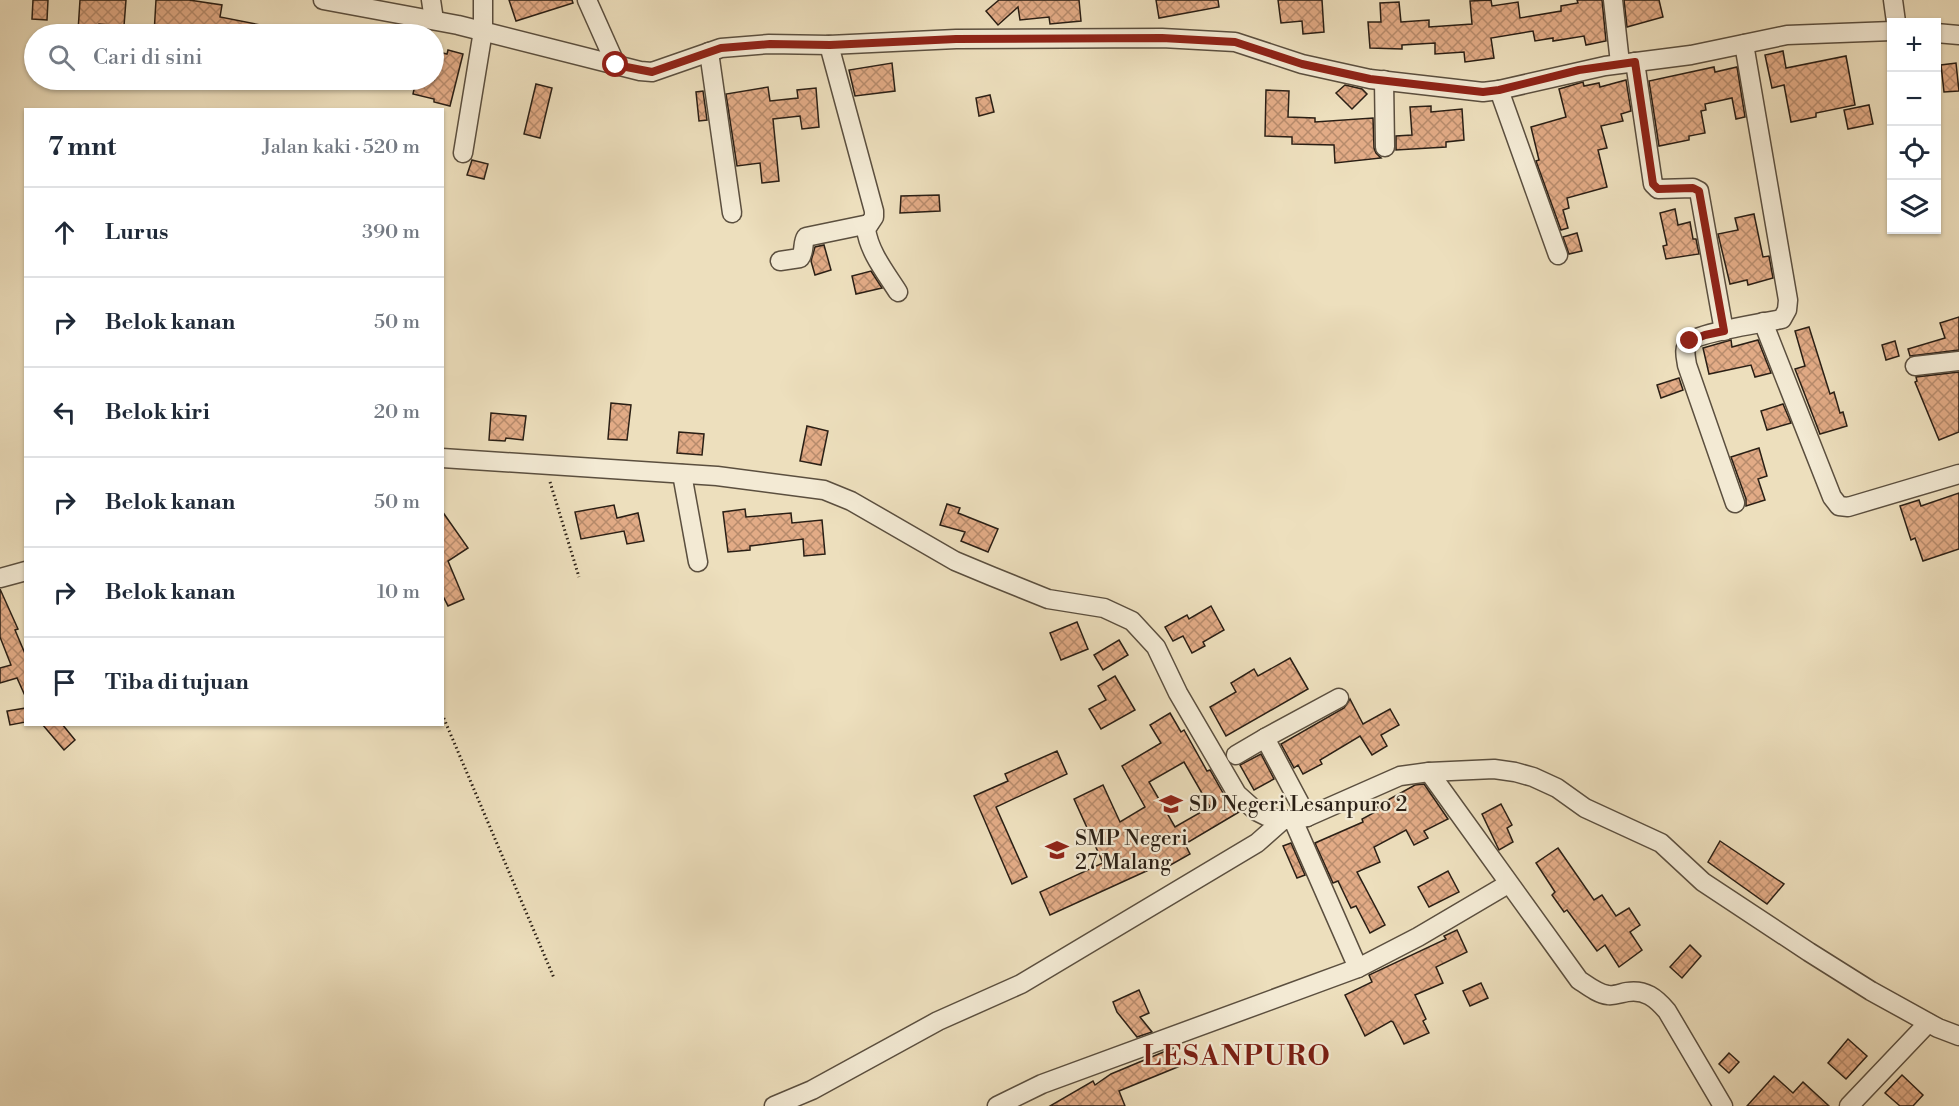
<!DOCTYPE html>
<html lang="id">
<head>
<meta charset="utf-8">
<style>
	body { margin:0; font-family:"Libre Bodoni",serif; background:#f2f2f3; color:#1f2937 }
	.controls { position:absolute; right:18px; top:18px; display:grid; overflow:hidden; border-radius:0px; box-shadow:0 2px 4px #0004 }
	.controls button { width:54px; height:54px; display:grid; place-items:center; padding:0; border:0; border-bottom:2px solid #e0e1e3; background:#fff; color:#1f2937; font:30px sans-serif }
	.stop { position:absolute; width:18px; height:18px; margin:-14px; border:4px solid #8f2418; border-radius:50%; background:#fff }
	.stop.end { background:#8f2418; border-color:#fff; box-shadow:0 2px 6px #0008 }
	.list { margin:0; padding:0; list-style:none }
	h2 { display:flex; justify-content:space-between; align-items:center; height:78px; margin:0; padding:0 24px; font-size:26px }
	h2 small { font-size:20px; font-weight:400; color:#747a83 }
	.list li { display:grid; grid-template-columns:39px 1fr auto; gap:18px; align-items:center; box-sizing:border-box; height:90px; padding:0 24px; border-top:2px solid #e0e1e3 }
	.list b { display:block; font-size:22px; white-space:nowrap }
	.list em { font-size:20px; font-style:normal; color:#747a83 }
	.icon { flex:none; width:33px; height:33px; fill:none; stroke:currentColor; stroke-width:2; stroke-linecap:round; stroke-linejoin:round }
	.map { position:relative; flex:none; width:1959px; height:1106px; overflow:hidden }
	.search { position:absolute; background:#fff; box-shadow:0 2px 4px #0004; left:24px; top:24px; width:420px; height:66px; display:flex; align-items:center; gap:15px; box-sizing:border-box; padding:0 21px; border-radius:33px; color:#747a83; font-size:22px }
	.panel { position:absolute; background:#fff; box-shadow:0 2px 4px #0004; left:24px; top:108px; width:420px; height:618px; border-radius:0px }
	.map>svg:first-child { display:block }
</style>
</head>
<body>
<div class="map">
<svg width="1959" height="1106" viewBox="0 0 1959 1106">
	<defs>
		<pattern id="building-cross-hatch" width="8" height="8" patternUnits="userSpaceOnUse" patternTransform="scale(1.5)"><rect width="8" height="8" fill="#e2ab86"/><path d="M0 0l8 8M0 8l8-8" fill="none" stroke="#b78b6c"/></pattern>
	</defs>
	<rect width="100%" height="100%" fill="#eddfbd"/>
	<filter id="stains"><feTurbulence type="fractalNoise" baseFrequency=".00333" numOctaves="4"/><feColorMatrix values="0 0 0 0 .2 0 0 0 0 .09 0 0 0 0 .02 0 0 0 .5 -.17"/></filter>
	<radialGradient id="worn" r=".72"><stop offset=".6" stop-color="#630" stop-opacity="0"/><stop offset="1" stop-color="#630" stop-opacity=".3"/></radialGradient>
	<!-- building -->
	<g fill="url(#building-cross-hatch)" stroke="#2a1f15" stroke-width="1.5" fill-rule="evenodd">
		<path d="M33,0H48L47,20L32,19Z"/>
		<path d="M80,0H126L124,26L99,24L98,33L78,31Z"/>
		<path d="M156,0H189L222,5L220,17L276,28L275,34H154Z"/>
		<path d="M509,0H572L573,3L516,21Z"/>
		<path d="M999,0H1079L1081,21L1050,24L1049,17L1020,20L1018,7L998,25L986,11Z"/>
		<path d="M1156,0H1218L1219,7L1159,18Z"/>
		<path d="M1278,0H1322L1324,32L1303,34L1302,21L1281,23Z"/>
		<path d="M1491,0L1492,6L1518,2L1520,18L1561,11V6L1578,3L1577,0H1602L1606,41L1586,45L1584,36L1553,41V38L1535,41L1533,31L1491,38L1494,58L1465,62L1464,52L1435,54V43L1402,45V49L1370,48L1368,22H1381L1380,3L1399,2L1401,22L1429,20V27L1472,24L1470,1Z"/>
		<path d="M1624,0H1659L1663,17L1627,27Z"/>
		<path d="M448,50L463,54L450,106L434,102V99L413,94L416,80H434V51L447,54Z"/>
		<path d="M1783,51L1786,68L1846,56L1855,105L1816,113V117L1791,122L1784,85L1772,88L1765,55Z"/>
		<path d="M892,63L895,91L855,96L849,70Z"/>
		<path d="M1956,63L1959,91L1944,92L1941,65Z"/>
		<path d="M1714,67L1715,72L1737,67L1745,117L1736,119L1732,98L1705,104L1706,110L1701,111L1705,133L1689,136V140L1659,146L1649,81Z"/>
		<path d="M1626,80L1631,111L1621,114L1623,121L1601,126L1607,148L1598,150L1607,187L1567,198L1569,208L1563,210L1568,228L1561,230L1536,161L1539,160L1531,127L1566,117L1559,89L1583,82L1584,86L1599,83L1600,87Z"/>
		<path d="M536,84L552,88L540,138L524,134Z"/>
		<path d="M1345,85L1362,89L1367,94L1352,109L1336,93Z"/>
		<path d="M768,87L770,101L798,98L797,90L816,88L819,127L802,129L800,116L773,119L779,181L762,183L760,163L737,166L726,94Z"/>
		<path d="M1266,90L1289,91L1288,117L1315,118V122L1373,118L1374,148L1376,153L1381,158L1335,163L1334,145L1292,144V137L1265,136Z"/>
		<path d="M703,91L707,120L699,121L696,92Z"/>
		<path d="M990,95L994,112L979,116L976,98Z"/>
		<path d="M1869,105L1873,124L1848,129L1844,110Z"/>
		<path d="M1431,106V112L1462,109L1464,140L1446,142V147L1396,150V136L1412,135L1410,107Z"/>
		<path d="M472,160L488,164L484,179L467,175Z"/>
		<path d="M939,195L940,211L900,213L901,196Z"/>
		<path d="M1675,209L1678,225L1690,222L1693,239H1696L1699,254L1666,259L1663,246L1667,245L1660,213Z"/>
		<path d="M1754,214L1763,257L1769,256L1773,278L1748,285L1747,280L1730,284L1718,234L1738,230L1735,218Z"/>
		<path d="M1577,233L1582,251L1569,254L1563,237Z"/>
		<path d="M824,245L831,270L815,275L811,261L815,247Z"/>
		<path d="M871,271L882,288L856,294L852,276Z"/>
		<path d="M1959,317V350L1910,356L1908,349L1945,338L1940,323Z"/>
		<path d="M1809,327L1830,394L1834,392L1840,413L1843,412L1847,426L1820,434L1795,369L1805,366L1795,331Z"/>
		<path d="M1731,340L1732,347L1758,340L1771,373L1755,377L1751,365L1709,374L1703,348Z"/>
		<path d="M1895,341L1899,356L1886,360L1882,345Z"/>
		<path d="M1959,372V432L1939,440L1915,382L1917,381L1916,377Z"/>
		<path d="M1679,378L1683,390L1661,398L1657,385Z"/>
		<path d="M611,403L631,405L627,440L608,439Z"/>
		<path d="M1783,404L1791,423L1767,430L1761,411Z"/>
		<path d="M491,413L526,416L523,440L506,438L505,441L489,440Z"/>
		<path d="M807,426L828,431L821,465L800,461Z"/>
		<path d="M679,432L704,434L702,455L677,453Z"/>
		<path d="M1759,448L1767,476L1758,479L1765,500L1746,506V499L1731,457Z"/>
		<path d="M1959,493V549L1923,561L1915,538L1911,540L1900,506L1919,500L1921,506Z"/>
		<path d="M947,504L960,508L958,513L998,529L988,552L961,541L965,532L940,525Z"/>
		<path d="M614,505L617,518L638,513L644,541L627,544L624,531L581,539L575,512Z"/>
		<path d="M745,509L746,517L791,513L792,523L822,520L825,554L804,556L803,539L750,546V550L728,552L723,512Z"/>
		<path d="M442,511L468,548L448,561L464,599L448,606L442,594Z"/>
		<path d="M0,589L18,629L15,630L26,656V698L17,678L0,683V668L11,665L0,637Z"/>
		<path d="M1211,606L1224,630L1203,642L1205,646L1192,653L1183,636L1173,641L1165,627L1187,615L1189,619Z"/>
		<path d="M1077,622L1088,649L1061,660L1050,633Z"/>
		<path d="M1119,640L1128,655L1103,670L1094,655Z"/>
		<path d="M1290,658L1308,689L1226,736L1210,707L1236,692L1231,683L1254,669L1258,676Z"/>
		<path d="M1115,676L1135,710L1101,729L1089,709L1106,700L1098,686Z"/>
		<path d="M1350,699L1363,724L1390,709L1399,725L1381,735L1387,746L1372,755L1360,736L1320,760L1322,764L1303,774L1298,765L1294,768L1281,744L1344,708Z"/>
		<path d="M26,708V722L10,725L7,711Z"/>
		<path d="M1170,713L1181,732L1184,730L1207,771L1210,770L1227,800L1239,812L1185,844L1190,854L1167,867L1164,863L1050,915L1040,892L1103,863L1074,799L1103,785L1120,822L1145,807L1122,766L1161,743L1150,725ZM1184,762L1210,807L1175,827L1149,782Z"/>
		<path d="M42,724H62L75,740L64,750Z"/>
		<path d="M1057,751L1067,774L996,807L1027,877L1012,884L974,796L1008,781L1005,774Z"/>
		<path d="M1261,754L1274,779L1254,790L1240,765Z"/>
		<path d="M1424,784L1448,819L1424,831L1428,838L1414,845L1406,830L1374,847L1380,862L1357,872L1385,925L1370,933L1356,906L1351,908L1338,881L1333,883L1315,843L1363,822L1362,819L1379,810L1377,806L1415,785Z"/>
		<path d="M1501,804L1512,825L1507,828L1513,842L1499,850L1482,814Z"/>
		<path d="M1720,841L1784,884L1767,904L1708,862Z"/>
		<path d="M1291,843L1305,875L1297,878L1283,846Z"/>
		<path d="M1558,848L1594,900L1602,895L1616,916L1629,908L1640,925L1630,932L1642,950L1619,967L1605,945L1597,951L1567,910L1564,912L1552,895L1555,892L1536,863Z"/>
		<path d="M1448,871L1459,892L1429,907L1418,887Z"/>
		<path d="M1457,930L1467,952L1436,967L1443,983L1415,995L1426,1019L1423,1021L1429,1033L1404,1044L1393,1022L1391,1021L1365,1036L1345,995L1372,982L1369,975L1446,939L1444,936Z"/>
		<path d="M1690,945L1701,956L1682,978L1670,967Z"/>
		<path d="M1481,983L1488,998L1470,1006L1463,991Z"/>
		<path d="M1139,990L1149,1013L1140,1017L1152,1032L1137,1037L1117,1012L1113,1002Z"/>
		<path d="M1848,1039L1867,1056L1846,1079L1828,1063Z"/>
		<path d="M1173,1048L1180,1066L1119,1091L1125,1106H1050L1093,1081L1095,1085L1111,1074Z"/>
		<path d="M1729,1053L1739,1062L1729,1073L1719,1064Z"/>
		<path d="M1902,1075L1923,1095L1913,1106H1900L1885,1093Z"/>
		<path d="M1774,1076L1793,1093L1803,1082L1829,1106H1747Z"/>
	</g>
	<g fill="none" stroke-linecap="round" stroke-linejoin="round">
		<!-- minor casing -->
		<g stroke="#5b4f3f" stroke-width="21">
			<g id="minor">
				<path d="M323,0L458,25L640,71L652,72L721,48L769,44L829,45L956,39L1162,38L1235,42L1302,64L1370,79L1483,92L1499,90L1605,66L1691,55L1787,35L1892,31"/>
				<path d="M431,0L434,20"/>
				<path d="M587,0L616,65"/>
				<path d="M1613,0L1620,63"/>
				<path d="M1893,0L1896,22"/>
				<path d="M1936,33L1959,35"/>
				<path d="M829,45L874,211V217L866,229C869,252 886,273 898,292"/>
				<path d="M709,52L732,213"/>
				<path d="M1635,62L1653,184L1658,189L1693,188L1699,191L1724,331"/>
				<path d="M1384,80L1385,147"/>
				<path d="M1499,90L1558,255"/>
				<path d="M463,153L483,31V0"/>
				<path d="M780,261L800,258C805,252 802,243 806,237L869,224"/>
				<path d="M1763,322L1832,497L1839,506L1848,507L1959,474"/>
				<path d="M1915,366L1959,361"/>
				<path d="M442,458L717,476L824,490L851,501L955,561L991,576L1048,599L1104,608L1132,621L1156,647L1178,693L1237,794L1256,811L1266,816L1283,820H1293L1307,817L1400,776L1429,772L1494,769L1515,772L1533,777L1557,788L1585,808L1661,843L1703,882L1809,952L1871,991L1938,1028L1959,1036"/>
				<path d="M682,474L698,562"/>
				<path d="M1735,503L1687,365C1686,357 1683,349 1689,342C1698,333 1766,322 1782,319L1787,310L1788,300L1744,44"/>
				<path d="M0,578L26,571"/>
				<path d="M1236,755L1265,738"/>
				<path d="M1429,772L1579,980C1588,986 1598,994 1608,995C1614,996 1621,993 1627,992C1645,989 1656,998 1667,1011L1723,1106"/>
				<path d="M1307,817L1265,738L1339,698"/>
				<path d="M1293,820L1358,968"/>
				<path d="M774,1106L812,1090L938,1021L1021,984L1257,843L1283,820"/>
				<path d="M997,1106L1042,1084L1358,968L1418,937L1508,884"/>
				<path d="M1849,1106L1928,1023"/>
			</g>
		</g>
		<!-- path -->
		<g stroke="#2a1f15" stroke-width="3" stroke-dasharray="1.5 3" stroke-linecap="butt">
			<path d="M550,482L579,577"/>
			<path d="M442,714L554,978"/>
		</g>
		<!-- minor -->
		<use href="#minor" stroke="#f3ead4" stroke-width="18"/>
	</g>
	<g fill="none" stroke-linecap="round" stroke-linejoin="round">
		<!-- route -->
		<path stroke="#8f2418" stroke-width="8" d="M616,65L652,72L721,48L770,44L830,45L956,39L1162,38L1235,42L1302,64L1370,79L1483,92L1499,90L1579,70L1635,62L1653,184L1658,189L1693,188L1699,191L1724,331L1705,335L1690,341"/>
	</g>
	<!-- icons -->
	<defs>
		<g id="school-bare" transform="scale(1.8)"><path d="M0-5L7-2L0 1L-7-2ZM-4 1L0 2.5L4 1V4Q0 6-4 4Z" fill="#8f2418" stroke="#f3ead4" stroke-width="2.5" paint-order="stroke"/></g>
	</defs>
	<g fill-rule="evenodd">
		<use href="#school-bare" x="1171" y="804"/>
		<use href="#school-bare" x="1057" y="850"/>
	</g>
	<g text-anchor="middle" stroke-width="4.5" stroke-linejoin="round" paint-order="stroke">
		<!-- poi labels -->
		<g font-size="21" fill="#2a1f15" stroke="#f3ead4" text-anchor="start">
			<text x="1189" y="811">SD Negeri Lesanpuro 2</text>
			<text x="1075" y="845">SMP Negeri<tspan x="1075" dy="24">27 Malang</tspan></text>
		</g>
		<!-- district labels -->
		<g font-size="27" font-weight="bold" letter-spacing="1.5" fill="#7a1f14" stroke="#f3ead4">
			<text x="1237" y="1065">LESANPURO</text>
		</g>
	</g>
	<rect width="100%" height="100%" filter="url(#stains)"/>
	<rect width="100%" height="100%" fill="url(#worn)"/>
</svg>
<div class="controls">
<button>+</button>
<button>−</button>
<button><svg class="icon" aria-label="locate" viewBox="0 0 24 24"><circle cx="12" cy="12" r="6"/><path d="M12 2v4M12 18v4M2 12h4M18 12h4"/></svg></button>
<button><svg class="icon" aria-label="layers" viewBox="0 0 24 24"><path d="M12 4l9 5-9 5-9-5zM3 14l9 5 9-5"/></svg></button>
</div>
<div class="stop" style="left:616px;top:65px"></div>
<div class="stop end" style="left:1690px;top:341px"></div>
<div class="search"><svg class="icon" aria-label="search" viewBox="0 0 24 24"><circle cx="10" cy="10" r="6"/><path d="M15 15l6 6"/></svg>Cari di sini</div>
<section class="panel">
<h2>7 mnt<small>Jalan kaki · 520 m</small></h2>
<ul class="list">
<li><svg class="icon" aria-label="ahead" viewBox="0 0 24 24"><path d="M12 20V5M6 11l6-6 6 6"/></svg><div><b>Lurus</b></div><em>390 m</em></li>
<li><svg class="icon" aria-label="right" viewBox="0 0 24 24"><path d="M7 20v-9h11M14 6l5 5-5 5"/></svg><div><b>Belok kanan</b></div><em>50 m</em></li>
<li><svg class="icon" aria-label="left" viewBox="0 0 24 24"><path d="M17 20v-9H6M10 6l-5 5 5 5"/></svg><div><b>Belok kiri</b></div><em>20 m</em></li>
<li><svg class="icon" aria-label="right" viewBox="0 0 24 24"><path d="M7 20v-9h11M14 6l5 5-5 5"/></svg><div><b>Belok kanan</b></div><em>50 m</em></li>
<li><svg class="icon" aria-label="right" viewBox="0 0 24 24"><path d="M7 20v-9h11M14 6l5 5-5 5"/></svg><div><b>Belok kanan</b></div><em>10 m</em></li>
<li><svg class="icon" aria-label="arrive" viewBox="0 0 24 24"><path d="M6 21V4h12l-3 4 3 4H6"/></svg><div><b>Tiba di tujuan</b></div></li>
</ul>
</section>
</div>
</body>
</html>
